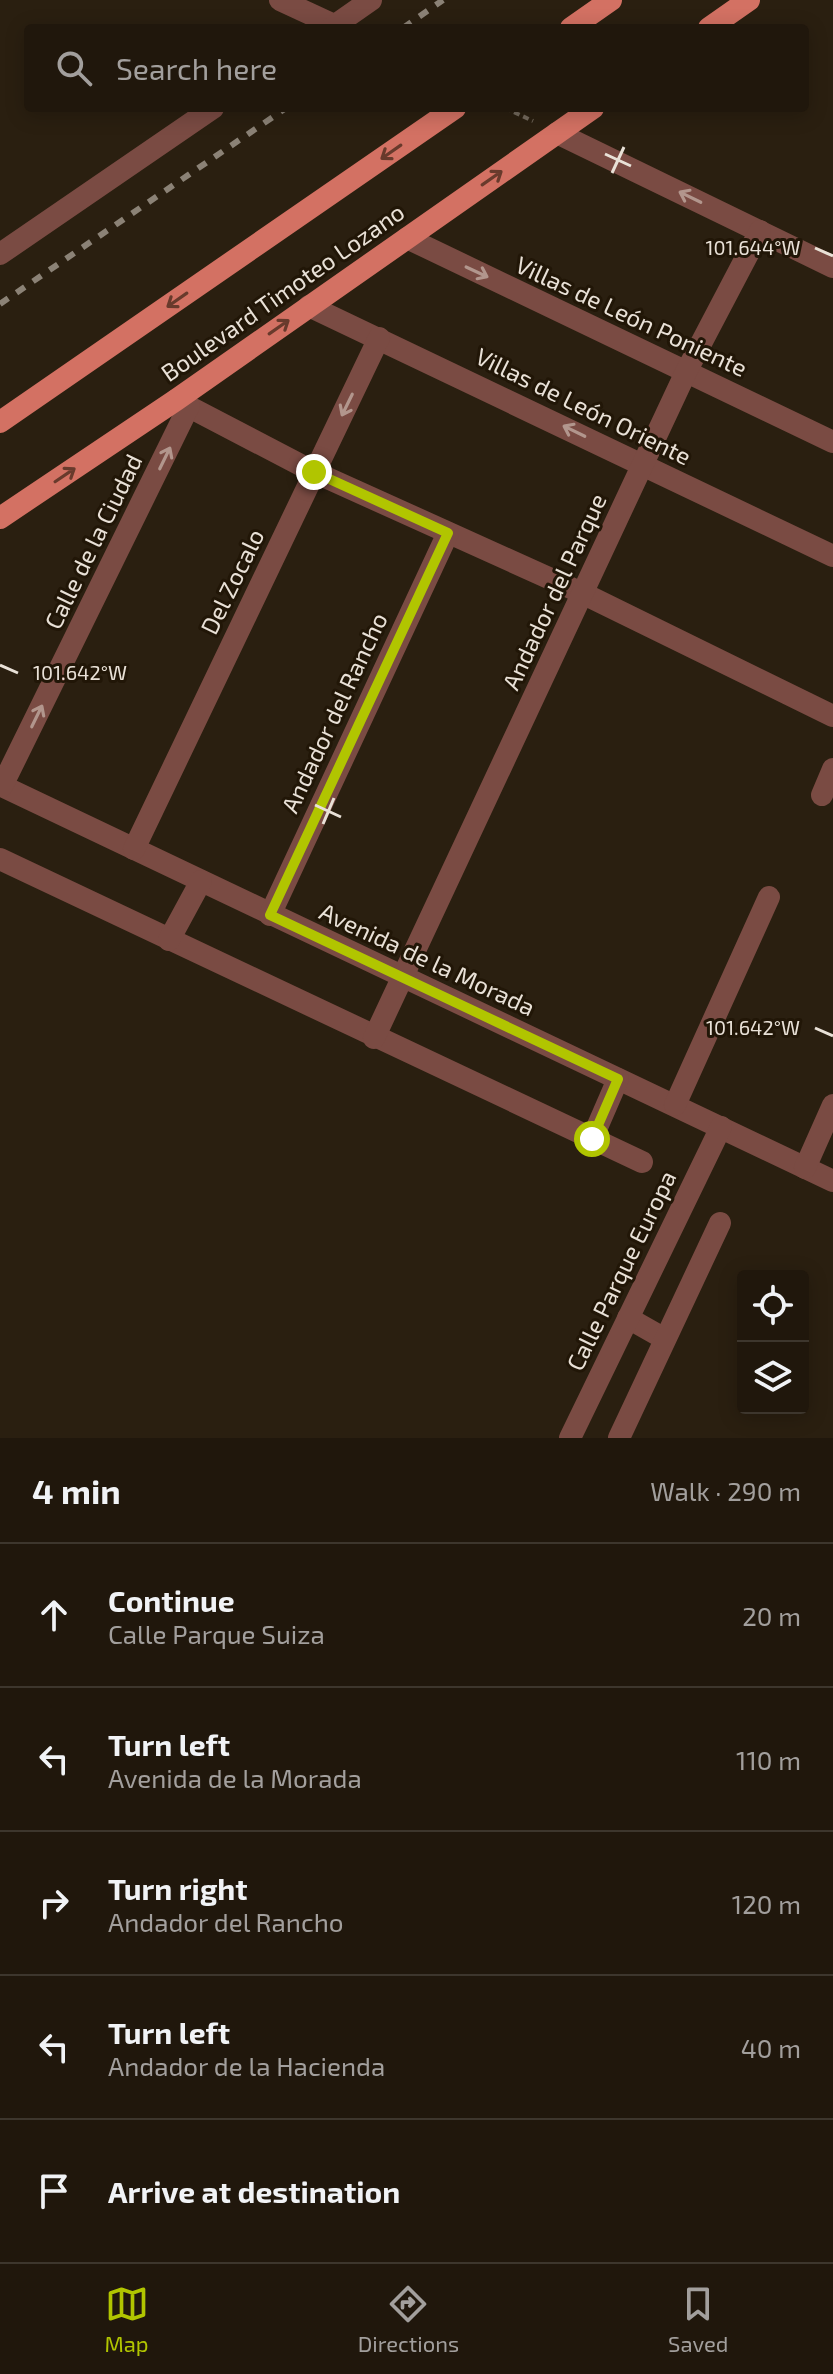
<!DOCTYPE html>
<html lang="en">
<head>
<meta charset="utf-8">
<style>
	body { margin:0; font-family:"Exo 2",sans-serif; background:#2d241a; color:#f1f3f6 }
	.controls { position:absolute; right:24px; bottom:24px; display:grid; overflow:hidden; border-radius:8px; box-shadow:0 4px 20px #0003 }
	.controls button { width:72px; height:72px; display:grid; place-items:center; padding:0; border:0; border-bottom:2px solid #3d362d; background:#20170c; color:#f1f3f6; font:40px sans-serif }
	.stop { position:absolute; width:24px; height:24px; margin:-18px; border:6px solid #b1c500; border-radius:50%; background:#fff }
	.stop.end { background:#b1c500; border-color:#fff; box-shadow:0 2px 8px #0008 }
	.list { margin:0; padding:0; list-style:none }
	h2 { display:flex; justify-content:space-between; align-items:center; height:104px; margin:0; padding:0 32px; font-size:34px }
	h2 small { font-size:26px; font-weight:400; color:#a29f9d }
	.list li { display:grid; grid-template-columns:52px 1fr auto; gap:24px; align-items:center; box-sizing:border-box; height:144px; padding:0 32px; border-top:2px solid #3d362d }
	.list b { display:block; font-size:30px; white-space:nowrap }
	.list p { margin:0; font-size:26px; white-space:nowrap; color:#a29f9d }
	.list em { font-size:26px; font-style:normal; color:#a29f9d }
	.icon { flex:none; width:44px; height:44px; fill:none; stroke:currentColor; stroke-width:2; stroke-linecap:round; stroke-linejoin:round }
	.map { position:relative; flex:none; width:833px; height:1438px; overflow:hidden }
	.search { position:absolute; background:#20170c; box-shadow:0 4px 20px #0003; left:24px; right:24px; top:24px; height:88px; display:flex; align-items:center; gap:20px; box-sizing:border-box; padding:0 28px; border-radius:8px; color:#a29f9d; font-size:30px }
	.sheet { height:824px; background:#20170c }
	nav { display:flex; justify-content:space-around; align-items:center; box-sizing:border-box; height:112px; border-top:2px solid #3d362d; background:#20170c; font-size:22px; color:#a29f9d }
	nav a { display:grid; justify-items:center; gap:4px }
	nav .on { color:#b1c500 }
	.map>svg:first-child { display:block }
</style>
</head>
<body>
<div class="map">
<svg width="833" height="1438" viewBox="0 0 833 1438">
	<rect width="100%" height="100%" fill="#2a1f10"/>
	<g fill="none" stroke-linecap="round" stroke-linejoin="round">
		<!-- path -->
		<path stroke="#73695c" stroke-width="4" stroke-dasharray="6 4" stroke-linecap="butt" d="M505,108L533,121"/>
		<!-- minor -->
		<g stroke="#7a4b43" stroke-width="22">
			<path d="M280,0L334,25"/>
			<path d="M331,28L371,0"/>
			<path d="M557,133L833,267"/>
			<path d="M407,238L833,442"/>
			<path d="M0,254L213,108"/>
			<path d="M309,306L833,556"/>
			<path d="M176,400L314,472L582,593L833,716"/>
			<path d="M0,785L833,1181"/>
			<path d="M2,786L189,406"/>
			<path d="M822,795L833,769"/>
			<path d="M134,849L379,338"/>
			<path d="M0,859L642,1162"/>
			<path d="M270,915L448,533"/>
			<path d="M169,940L201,881"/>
			<path d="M374,1038L686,372L760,231"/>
			<path d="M675,1105L769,897"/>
			<path d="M592,1139L618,1079"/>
			<path d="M805,1168L833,1105"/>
			<path d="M628,1318L665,1339"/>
			<path d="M570,1438L721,1127"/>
			<path d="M619,1438L720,1223"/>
		</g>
		<!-- primary -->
		<g stroke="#d37163" stroke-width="22">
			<path d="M571,28L611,0"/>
			<path d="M709,28L749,0"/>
			<path d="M0,422L455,108"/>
			<path d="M0,518L176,400L593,108"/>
		</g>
		<!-- rail -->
		<g stroke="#8b8276" stroke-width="6" stroke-dasharray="10 10" stroke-linecap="butt">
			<path d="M403,28L443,0"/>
			<path d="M0,304L286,108"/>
		</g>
	</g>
	<!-- one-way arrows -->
	<defs><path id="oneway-shaft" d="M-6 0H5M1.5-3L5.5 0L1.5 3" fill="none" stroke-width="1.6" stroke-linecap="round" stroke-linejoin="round" transform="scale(2)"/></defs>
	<g stroke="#683a2c">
		<use href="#oneway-shaft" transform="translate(391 152) rotate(145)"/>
		<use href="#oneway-shaft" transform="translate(492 178) rotate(-35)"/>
		<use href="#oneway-shaft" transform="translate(177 300) rotate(145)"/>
		<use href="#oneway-shaft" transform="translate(279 327) rotate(-35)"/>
		<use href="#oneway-shaft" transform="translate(65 475) rotate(-34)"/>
	</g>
	<g stroke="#b2968d">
		<use href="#oneway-shaft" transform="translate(690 197) rotate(-154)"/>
		<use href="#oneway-shaft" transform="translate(477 272) rotate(25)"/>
		<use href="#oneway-shaft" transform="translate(347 405) rotate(116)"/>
		<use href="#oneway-shaft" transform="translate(574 431) rotate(-154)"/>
		<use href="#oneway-shaft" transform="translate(165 458) rotate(-64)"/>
		<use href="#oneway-shaft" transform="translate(37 716) rotate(-64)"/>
	</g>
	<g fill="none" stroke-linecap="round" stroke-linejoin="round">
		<!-- route -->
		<path stroke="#b1c500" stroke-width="10" d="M314,472L448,533L270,915L618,1079L592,1139"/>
	</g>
	<!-- ticks -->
	<path fill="none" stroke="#e9e1d7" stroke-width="3" d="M605,154L631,166M612,173L624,147M815,248L833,256M0,665L18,673M315,805L341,817M323,824L334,798M815,1028L833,1036"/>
	<g text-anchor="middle" stroke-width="6" stroke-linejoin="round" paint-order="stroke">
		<!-- street labels -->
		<g font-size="24" fill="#e9e1d7" stroke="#211607">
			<text transform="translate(283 293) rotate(-35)" y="8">Boulevard Timoteo Lozano</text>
			<text transform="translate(631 317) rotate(25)" y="8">Villas de León Poniente</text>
			<text transform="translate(583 407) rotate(26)" y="8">Villas de León Oriente</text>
			<text transform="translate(94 542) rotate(-64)" y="8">Calle de la Ciudad</text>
			<text transform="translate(233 582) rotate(-64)" y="8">Del Zocalo</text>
			<text transform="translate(555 592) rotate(-65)" y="8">Andador del Parque</text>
			<text transform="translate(335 713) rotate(-65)" y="8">Andador del Rancho</text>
			<text transform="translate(427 960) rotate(25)" y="8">Avenida de la Morada</text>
			<text transform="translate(622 1271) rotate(-64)" y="8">Calle Parque Europa</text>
		</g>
	</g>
	<g font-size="20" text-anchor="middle" fill="#e9e1d7" stroke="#211607" stroke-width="6" stroke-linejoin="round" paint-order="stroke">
		<text x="753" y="255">101.644°W</text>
		<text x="80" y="680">101.642°W</text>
		<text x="753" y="1035">101.642°W</text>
	</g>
</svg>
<div class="controls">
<button><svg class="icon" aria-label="locate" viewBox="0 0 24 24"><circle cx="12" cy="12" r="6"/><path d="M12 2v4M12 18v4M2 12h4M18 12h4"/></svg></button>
<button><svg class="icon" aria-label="layers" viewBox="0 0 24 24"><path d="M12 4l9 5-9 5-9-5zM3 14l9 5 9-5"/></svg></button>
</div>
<div class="stop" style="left:592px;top:1139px"></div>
<div class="stop end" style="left:314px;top:472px"></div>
<div class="search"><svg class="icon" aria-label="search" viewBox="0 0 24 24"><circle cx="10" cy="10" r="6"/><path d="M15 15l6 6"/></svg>Search here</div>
</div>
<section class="sheet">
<h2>4 min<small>Walk · 290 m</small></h2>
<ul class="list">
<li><svg class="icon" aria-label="ahead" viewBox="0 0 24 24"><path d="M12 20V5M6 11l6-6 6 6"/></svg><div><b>Continue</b><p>Calle Parque Suiza</p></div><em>20 m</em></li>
<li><svg class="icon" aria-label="left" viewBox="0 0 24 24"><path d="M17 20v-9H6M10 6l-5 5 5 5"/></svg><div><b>Turn left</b><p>Avenida de la Morada</p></div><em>110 m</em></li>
<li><svg class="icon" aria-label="right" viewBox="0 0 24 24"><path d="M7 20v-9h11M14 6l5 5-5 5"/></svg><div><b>Turn right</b><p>Andador del Rancho</p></div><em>120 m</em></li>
<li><svg class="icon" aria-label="left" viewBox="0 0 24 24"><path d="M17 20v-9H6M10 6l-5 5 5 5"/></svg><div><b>Turn left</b><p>Andador de la Hacienda</p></div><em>40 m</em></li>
<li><svg class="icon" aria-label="arrive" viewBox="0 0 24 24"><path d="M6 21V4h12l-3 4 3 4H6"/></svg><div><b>Arrive at destination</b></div></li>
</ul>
</section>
<nav>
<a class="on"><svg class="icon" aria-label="map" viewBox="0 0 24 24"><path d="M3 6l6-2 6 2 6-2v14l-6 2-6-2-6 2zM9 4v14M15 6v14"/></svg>Map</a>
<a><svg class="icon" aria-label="directions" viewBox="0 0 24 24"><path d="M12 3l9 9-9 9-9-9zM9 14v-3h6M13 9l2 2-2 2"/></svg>Directions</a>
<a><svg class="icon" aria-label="saved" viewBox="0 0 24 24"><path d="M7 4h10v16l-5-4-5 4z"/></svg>Saved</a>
</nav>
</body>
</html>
